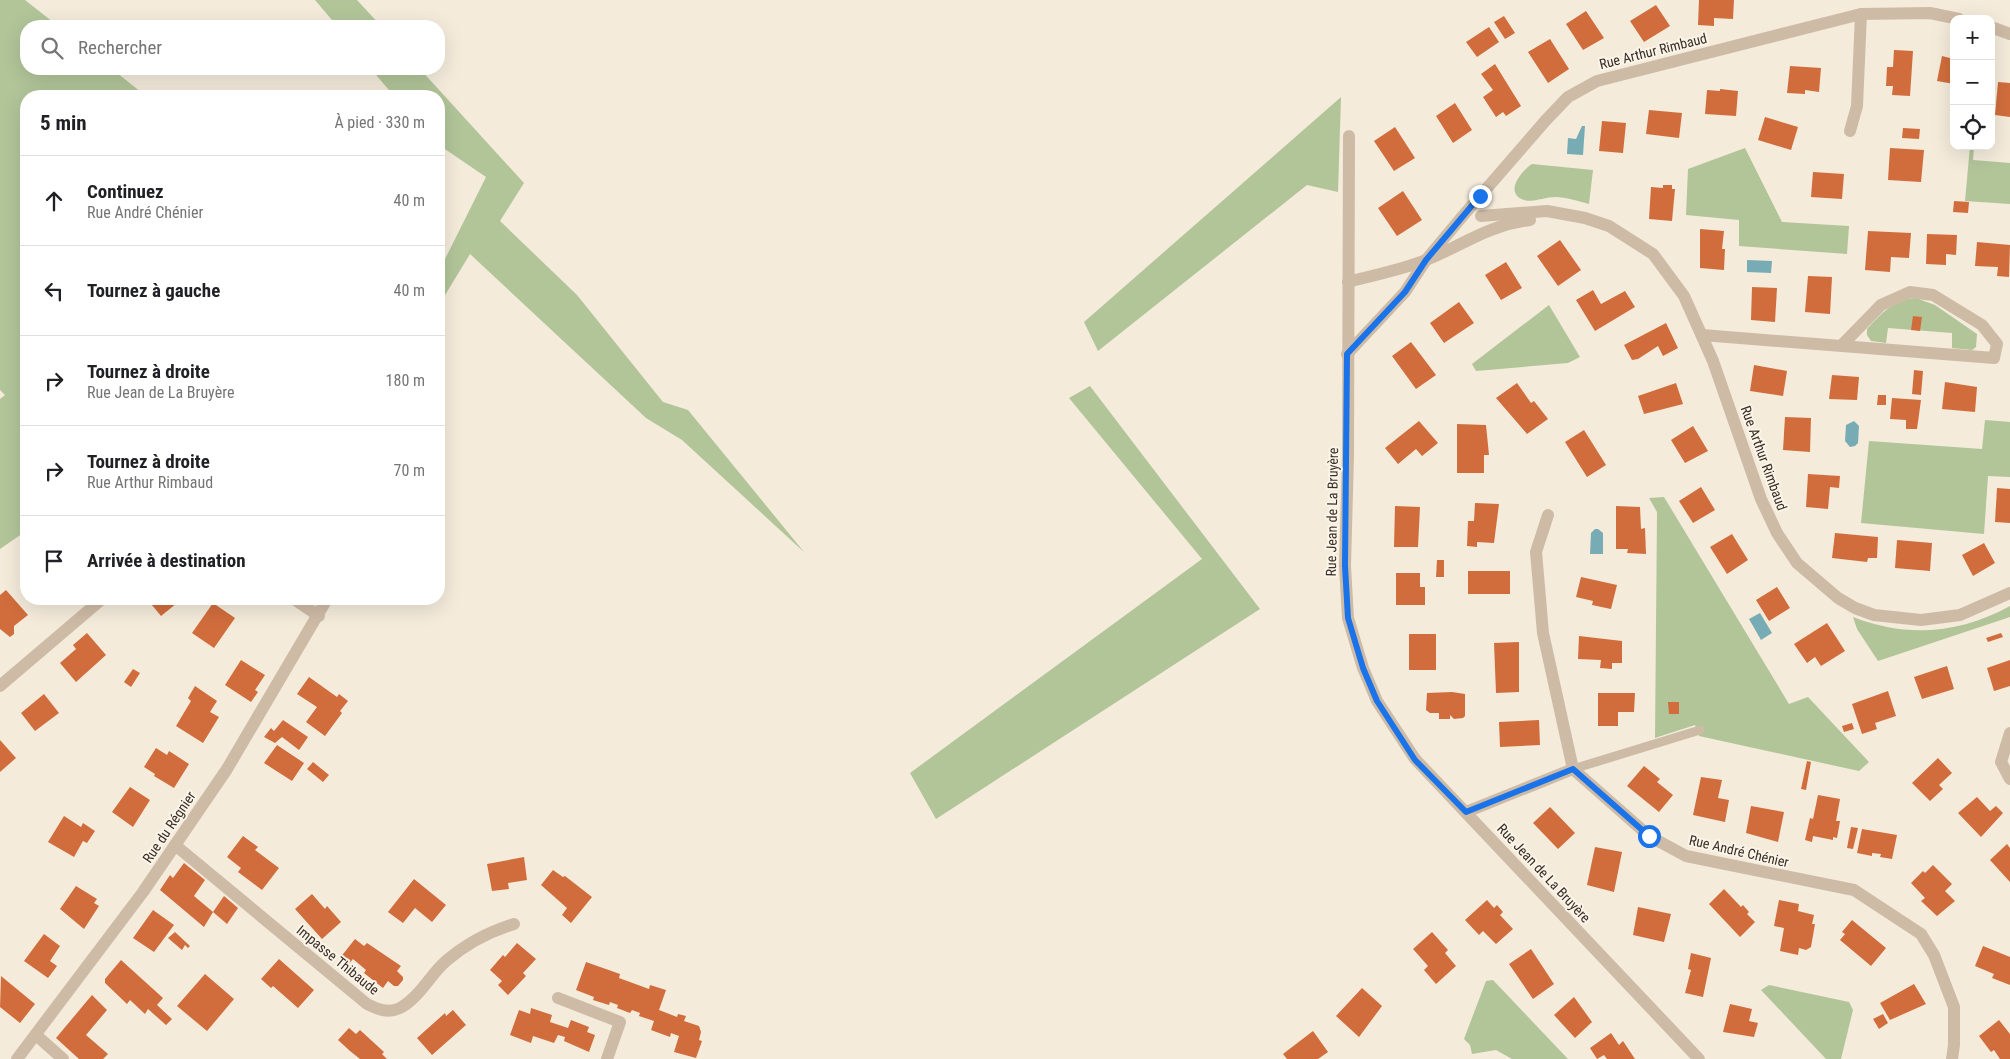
<!DOCTYPE html>
<html lang="fr">
<head>
<meta charset="utf-8">
<style>
	body { margin:0; font-family:"Roboto Condensed",sans-serif; background:#f6f6f6; color:#202124 }
	.controls { position:absolute; right:15px; top:15px; display:grid; overflow:hidden; border-radius:10px; box-shadow:0 5px 20px #0002 }
	.controls button { width:45px; height:45px; display:grid; place-items:center; padding:0; border:0; border-bottom:1px solid #e0e0e0; background:#fff; color:#202124; font:25px sans-serif }
	.stop { position:absolute; width:15px; height:15px; margin:-11px; border:4px solid #1a73e8; border-radius:50%; background:#fff }
	.stop.end { background:#1a73e8; border-color:#fff; box-shadow:0 1px 5px #0008 }
	.list { margin:0; padding:0; list-style:none }
	h2 { display:flex; justify-content:space-between; align-items:center; height:65px; margin:0; padding:0 20px; font-size:21px }
	h2 small { font-size:16px; font-weight:400; color:#757577 }
	.list li { display:grid; grid-template-columns:32px 1fr auto; gap:15px; align-items:center; box-sizing:border-box; height:90px; padding:0 20px; border-top:1px solid #e0e0e0 }
	.list b { display:block; font-size:19px; white-space:nowrap }
	.list p { margin:0; font-size:16px; white-space:nowrap; color:#757577 }
	.list em { font-size:16px; font-style:normal; color:#757577 }
	.icon { flex:none; width:28px; height:28px; fill:none; stroke:currentColor; stroke-width:2; stroke-linecap:round; stroke-linejoin:round }
	.map { position:relative; flex:none; width:2010px; height:1059px; overflow:hidden }
	.search { position:absolute; background:#fff; box-shadow:0 5px 20px #0002; left:20px; top:20px; width:425px; height:55px; display:flex; align-items:center; gap:12px; box-sizing:border-box; padding:0 18px; border-radius:20px; color:#757577; font-size:19px }
	.panel { position:absolute; background:#fff; box-shadow:0 5px 20px #0002; left:20px; top:90px; width:425px; height:515px; border-radius:20px }
	.map>svg:first-child { display:block }
</style>
</head>
<body>
<div class="map">
<svg width="2010" height="1059" viewBox="0 0 2010 1059">
	<rect width="100%" height="100%" fill="#f4ebdb"/>
	<!-- green -->
	<g fill="#b2c599">
		<path d="M0,0H25L58,26H26V69H112L146,96H26V531L0,549V399L5,395L0,390Z"/>
		<path d="M315,0H357L381,26H337Z"/>
		<path d="M371,69H420L524,183L500,221L577,295L663,402L688,410L804,552L682,440L646,418L470,254L439,305V271L486,177L439,145V96H394Z"/>
		<path d="M1341,97L1338,192L1307,185L1098,351L1084,322Z"/>
		<path d="M1970,146H1974L1973,160L2010,163V204L1965,201Z"/>
		<path d="M1745,148L1782,222L1849,226L1847,254L1739,246V220L1686,215L1688,169Z"/>
		<path d="M1532,164L1593,170L1589,204C1578,201 1566,197 1555,197C1545,197 1532,203 1524,200C1503,193 1522,170 1532,164Z"/>
		<path d="M1916,298L1935,305L1977,334L1976,347L1972,350L1952,348V333L1888,328L1886,343L1871,341L1867,335V329C1881,314 1894,299 1916,298Z"/>
		<path d="M1549,305L1580,357L1568,363L1476,371L1472,364Z"/>
		<path d="M1090,386L1260,609L936,819L910,773L1202,559L1069,398Z"/>
		<path d="M1985,420L2010,422V477L1988,476L1984,534L1861,523L1869,441L1982,449Z"/>
		<path d="M1664,497L1789,704L1808,697L1869,762L1859,771L1699,736L1695,725L1655,738L1657,512L1649,498Z"/>
		<path d="M2010,606V617L1878,661L1857,629L1853,617C1907,638 1959,634 2010,606Z"/>
		<path d="M1493,980L1568,1059H1512L1496,1050L1472,1054L1470,1045L1464,1039L1486,981Z"/>
		<path d="M1769,985L1849,1002L1853,1010L1841,1059H1826L1761,990Z"/>
	</g>
	<!-- water -->
	<g fill="#77acb4">
		<path d="M1582,126H1585L1583,155L1567,154L1568,138L1576,139Z"/>
		<path d="M1747,260L1772,261L1771,273L1747,272Z"/>
		<path d="M1854,421L1859,426L1858,443L1855,446L1850,447L1845,441L1846,425Z"/>
		<path d="M1595,529H1598L1603,533V554H1590L1591,533Z"/>
		<path d="M1760,613L1772,633L1761,640L1749,619Z"/>
	</g>
	<!-- building -->
	<g fill="#d16d3c">
		<path d="M1699,0H1734L1733,19L1714,18V26L1698,25Z"/>
		<path d="M1656,5L1670,26L1644,42L1630,21Z"/>
		<path d="M1586,11L1604,38L1583,50L1566,24Z"/>
		<path d="M1504,16L1515,33L1505,39L1494,22Z"/>
		<path d="M1489,27L1499,42L1477,57L1466,42Z"/>
		<path d="M1550,39L1569,69L1548,83L1528,52Z"/>
		<path d="M1894,50L1913,51L1910,96L1892,95L1893,86H1886L1887,67H1893Z"/>
		<path d="M1942,56L1954,59V84L1937,81Z"/>
		<path d="M1495,64L1521,106L1506,116L1503,112L1496,117L1483,97L1493,90L1481,74Z"/>
		<path d="M1790,66L1821,68L1819,92L1805,90V94L1787,93Z"/>
		<path d="M1998,82L2010,83V117L1995,115Z"/>
		<path d="M1720,89L1738,91L1736,116L1705,114L1707,90L1720,91Z"/>
		<path d="M1455,103L1472,130L1453,143L1436,116Z"/>
		<path d="M1649,110L1682,113L1679,138L1646,134Z"/>
		<path d="M1765,117L1798,127L1791,150L1758,140Z"/>
		<path d="M1602,121L1626,123L1623,153L1599,151Z"/>
		<path d="M1395,127L1415,158L1394,171L1374,141Z"/>
		<path d="M1903,128L1920,129L1919,139L1902,138Z"/>
		<path d="M1890,148L1924,150L1921,182L1888,180Z"/>
		<path d="M1813,172L1844,174L1842,199L1811,197Z"/>
		<path d="M1663,185H1672V189H1675L1672,221L1649,219L1651,187L1663,188Z"/>
		<path d="M1403,191L1422,220L1397,236L1378,208Z"/>
		<path d="M1954,201L1969,202L1968,213L1953,212Z"/>
		<path d="M1700,229L1724,231L1722,249H1725L1724,270L1700,268Z"/>
		<path d="M1868,231L1911,233L1909,258L1891,257L1890,272L1865,270Z"/>
		<path d="M1927,234L1957,235L1956,255L1946,254V265L1926,264Z"/>
		<path d="M1560,240L1581,270L1558,286L1537,256Z"/>
		<path d="M1977,242L2010,245L2009,277L1997,276L1998,267L1975,266Z"/>
		<path d="M1506,262L1522,288L1501,300L1485,275Z"/>
		<path d="M1808,276L1832,277L1830,314L1805,312Z"/>
		<path d="M1752,287L1777,288L1775,322L1751,320Z"/>
		<path d="M1593,290L1601,304L1625,291L1635,307L1595,331L1576,300Z"/>
		<path d="M1459,302L1474,323L1444,343L1430,323Z"/>
		<path d="M1913,316L1922,317L1920,331L1911,330Z"/>
		<path d="M1666,323L1678,348L1663,356L1658,346L1638,359L1632,360L1624,345Z"/>
		<path d="M1411,342L1436,375L1416,389L1392,356Z"/>
		<path d="M1754,365L1787,371L1783,396L1750,391Z"/>
		<path d="M1914,370L1923,371L1921,395L1912,394Z"/>
		<path d="M1832,375L1859,377L1857,400L1829,399Z"/>
		<path d="M1945,382L1977,387L1975,412L1942,409Z"/>
		<path d="M1517,383L1531,403L1534,401L1548,419L1527,434L1496,398Z"/>
		<path d="M1676,383L1683,404L1644,414L1638,396Z"/>
		<path d="M1878,395H1886V405H1877Z"/>
		<path d="M1892,398L1921,400L1917,429H1906V420L1890,419Z"/>
		<path d="M1785,417L1811,418L1810,452L1783,450Z"/>
		<path d="M1419,421L1438,443L1422,456L1416,449L1398,464L1385,448Z"/>
		<path d="M1457,424L1486,425L1489,455H1484V473H1457Z"/>
		<path d="M1693,426L1708,451L1685,463L1671,440Z"/>
		<path d="M1584,430L1606,465L1587,477L1565,442Z"/>
		<path d="M1808,474L1840,476L1839,488L1830,487L1828,509L1806,507Z"/>
		<path d="M1701,487L1715,510L1693,523L1679,501Z"/>
		<path d="M1997,488L2010,489V523L1995,522Z"/>
		<path d="M1475,503L1499,504L1494,543L1477,542V547L1467,546L1468,521H1474Z"/>
		<path d="M1395,506L1420,507L1418,547H1394Z"/>
		<path d="M1616,506L1640,507L1641,529L1645,528L1646,554L1627,553L1628,549H1616Z"/>
		<path d="M1835,533L1878,537L1877,558H1868L1867,562L1832,558Z"/>
		<path d="M1732,534L1748,560L1727,574L1710,547Z"/>
		<path d="M1897,540L1932,543L1930,571L1895,568Z"/>
		<path d="M1984,543L1995,563L1973,576L1962,555Z"/>
		<path d="M1437,560H1444V577H1436Z"/>
		<rect x="1468" y="571" width="42" height="23"/>
		<path d="M1396,573H1420V587H1425V605H1396Z"/>
		<path d="M1581,577L1617,585L1611,609L1592,605L1593,601L1576,597Z"/>
		<path d="M1777,587L1790,608L1769,621L1756,600Z"/>
		<path d="M6,590L28,615L14,626V634L10,637L0,629V595Z"/>
		<path d="M147,599H182L161,616Z"/>
		<path d="M213,603L235,618L214,648L192,633Z"/>
		<path d="M1827,623L1845,651L1821,666L1815,657L1807,663L1794,644Z"/>
		<path d="M87,633L106,655L76,682L60,663L76,649L73,645Z"/>
		<path d="M2001,633L2003,637L1988,642L1986,638Z"/>
		<rect x="1409" y="634" width="27" height="36"/>
		<path d="M1579,636L1622,641V663H1612V669L1600,668L1601,660L1578,659Z"/>
		<path d="M1519,642V692L1496,693L1494,643Z"/>
		<path d="M241,660L265,675L255,690L258,692L251,702L225,685Z"/>
		<path d="M2010,660V686L1994,691L1987,668Z"/>
		<path d="M1947,666L1954,689L1922,699L1914,677Z"/>
		<path d="M133,669L140,673L131,687L124,682Z"/>
		<path d="M309,677L337,697L339,694L348,701L340,711L342,713L325,736L306,722L317,707L297,694Z"/>
		<path d="M195,686L217,701L210,712L219,717L203,743L176,726L191,701L188,698Z"/>
		<path d="M1888,691L1896,716L1875,723L1877,729L1862,734L1852,704Z"/>
		<path d="M1452,692L1465,694V716L1463,718L1454,719L1450,715V719H1439V713H1430L1426,710L1427,693Z"/>
		<path d="M1598,693H1635L1634,712H1618V726H1598Z"/>
		<path d="M44,694L59,713L35,731L21,713Z"/>
		<path d="M1668,702H1679V714H1669Z"/>
		<path d="M283,720L308,737L299,750L282,737L275,743L264,737L271,728L274,731Z"/>
		<path d="M1539,720L1540,745L1500,747L1499,722Z"/>
		<path d="M1852,723L1854,729L1844,732L1842,726Z"/>
		<path d="M0,740L16,758L0,772Z"/>
		<path d="M277,745L304,763L292,781L264,763Z"/>
		<path d="M156,748L167,755L169,751L189,764L174,788L154,776L155,774L144,767Z"/>
		<path d="M1938,758L1952,773L1939,785L1943,789L1930,801L1912,783Z"/>
		<path d="M1807,761L1811,762L1806,790L1801,789Z"/>
		<path d="M313,762L329,775L323,782L307,769Z"/>
		<path d="M1644,766L1660,779L1657,782L1673,795L1659,812L1627,786Z"/>
		<path d="M1701,777L1722,780L1718,798L1729,800L1725,822L1693,815Z"/>
		<path d="M130,787L150,800L133,827L112,812Z"/>
		<path d="M1818,795L1840,799L1836,821H1840L1837,838L1833,837V840L1813,836L1812,842L1805,840L1810,818L1813,819Z"/>
		<path d="M1977,797L1990,811L1996,806L2003,813L1981,837L1958,813Z"/>
		<path d="M1751,806L1784,812L1778,842L1746,833Z"/>
		<path d="M1550,807L1575,833L1558,849L1533,823Z"/>
		<path d="M64,816L81,827L83,823L95,831L87,843L83,841L74,857L48,842Z"/>
		<path d="M1851,827L1858,828L1853,849L1847,848Z"/>
		<path d="M1862,829L1897,835L1892,859L1880,857L1881,854L1872,853V856L1857,853Z"/>
		<path d="M243,836L258,847L255,850L279,868L262,890L238,872L241,868L227,857Z"/>
		<path d="M2007,844L2010,848V882L1990,860Z"/>
		<path d="M1595,847L1622,852L1614,892L1587,885Z"/>
		<path d="M524,857L527,880L508,883L509,889L492,891L487,864Z"/>
		<path d="M184,863L205,880L194,896L213,912L204,927L160,890L170,875L173,878Z"/>
		<path d="M1933,865L1952,884L1945,891L1955,901L1937,916L1921,901L1925,898L1911,883L1923,871L1925,873Z"/>
		<path d="M553,870L563,877L565,876L592,897L571,923L562,915L567,908L541,885Z"/>
		<path d="M414,879L446,905L432,922L415,908L403,923L388,912Z"/>
		<path d="M76,886L97,899L94,903L99,906L84,929L60,909Z"/>
		<path d="M1724,889L1741,907L1743,905L1749,912L1747,914L1755,922L1740,937L1709,904Z"/>
		<path d="M312,894L325,909L327,906L341,922L322,939L295,909Z"/>
		<path d="M224,896L238,908L227,924L213,912Z"/>
		<path d="M1487,900L1494,908L1497,905L1503,912L1500,915L1513,929L1496,944L1483,931L1479,935L1465,920Z"/>
		<path d="M1779,900L1799,904L1798,911L1814,915L1812,924H1815L1811,947L1806,950L1799,948L1798,955L1780,951L1784,928L1774,926Z"/>
		<path d="M1638,907L1671,914L1664,942L1633,935Z"/>
		<path d="M153,910L174,925L154,952L133,938Z"/>
		<path d="M1852,920L1886,948L1871,966L1840,940L1845,934L1842,932Z"/>
		<path d="M175,932L190,946L188,948L185,945L182,950L168,938Z"/>
		<path d="M1432,932L1448,950L1445,953L1456,966L1436,984L1424,970L1428,966L1413,949Z"/>
		<path d="M44,934L60,946L50,961L57,966L48,978L24,961Z"/>
		<path d="M355,939L364,946L367,943L401,966L397,971L403,977V980L398,986H394L388,981L383,988L364,973L366,970L353,959L348,965L340,958Z"/>
		<path d="M517,943L536,959L523,973L526,976L508,995L498,985L502,981L490,970L503,955L505,957Z"/>
		<path d="M1983,946L2010,957V985L1992,978L1994,974L1975,966Z"/>
		<path d="M1531,949L1554,984L1533,999L1509,964Z"/>
		<path d="M1691,953L1711,958L1703,997L1685,993L1691,970L1688,969Z"/>
		<path d="M279,959L314,990L298,1008L273,986L271,988L261,979Z"/>
		<path d="M121,960L163,998L157,1005L172,1019L166,1025L148,1009L145,1014L130,1000L127,1004L105,983V979Z"/>
		<path d="M586,962L620,974L619,978L649,989L650,985L666,990L659,1010L677,1017L678,1014L686,1016L684,1021L699,1026L701,1032L699,1040L702,1041L696,1058L674,1052L679,1036L671,1033L670,1037L651,1030L654,1021L639,1016L640,1013L632,1010L630,1013L617,1008L618,1005L610,1002L609,1005L593,1000L594,997L576,990Z"/>
		<path d="M205,974L234,999L207,1031L177,1006Z"/>
		<path d="M1,976L35,1004L20,1023L0,1007Z"/>
		<path d="M1914,984L1926,1004L1890,1020L1880,1003Z"/>
		<path d="M1362,988L1382,1006L1359,1037L1336,1016Z"/>
		<path d="M92,995L107,1010L86,1035L108,1054L103,1059H79L56,1038Z"/>
		<path d="M1574,997L1592,1022L1575,1038L1554,1015Z"/>
		<path d="M1730,1004L1752,1009L1749,1021L1758,1023L1754,1037L1723,1032Z"/>
		<path d="M531,1008L552,1015L550,1022L568,1028L571,1020L589,1027L587,1032L595,1035L589,1052L564,1041L565,1037L558,1035L554,1043L533,1036L531,1043L510,1035L519,1010L530,1014Z"/>
		<path d="M453,1010L466,1025L432,1055L417,1038L445,1013L446,1016Z"/>
		<path d="M1883,1014L1888,1023L1879,1029L1873,1019Z"/>
		<path d="M1999,1020L2010,1034V1059H2000L1994,1050L1991,1052L1979,1036Z"/>
		<path d="M349,1028L356,1034L360,1030L384,1052L382,1054L387,1059H360L350,1051L338,1040Z"/>
		<path d="M1313,1031L1328,1052L1318,1059H1287L1283,1054Z"/>
		<path d="M1611,1033L1619,1045L1623,1041L1635,1059H1607L1604,1055L1597,1059L1590,1048Z"/>
	</g>
	<g fill="none" stroke-linecap="round" stroke-linejoin="round">
		<!-- service -->
		<path stroke="#cebba6" stroke-width="9" d="M1573,769L1700,730"/>
		<!-- minor -->
		<g stroke="#cebba6" stroke-width="12">
			<path d="M1991,27L2010,34"/>
			<path d="M1850,131L1857,106L1861,14"/>
			<path d="M1349,136L1348,456L1345,566L1348,618L1363,668L1377,701L1415,759L1699,1059"/>
			<path d="M1481,216L1547,211L1585,218L1609,226L1653,254L1684,296L1713,361L1761,499L1777,533L1797,563L1838,598L1855,608L1874,615L1921,620L1960,615L2010,593"/>
			<path d="M1348,282C1374,275 1401,270 1426,260C1463,245 1488,225 1530,220"/>
			<path d="M1702,335L1994,358L1997,344L1982,325L1933,295L1910,292L1881,305L1842,345"/>
			<path d="M1347,354L1405,292L1426,260L1461,218L1546,120L1568,97L1597,81L1861,14L1930,13L1959,19"/>
			<path d="M1548,515L1536,552L1543,633L1573,769L1649,836L1686,856L1854,890L1921,934L1934,955L1954,1007V1045L1952,1059"/>
			<path d="M294,599L319,616"/>
			<path d="M0,686L102,599"/>
			<path d="M2010,733L2001,762L2010,779"/>
			<path d="M1466,812L1573,769"/>
			<path d="M175,845L367,1004C377,1009 388,1014 400,1008C419,998 430,975 446,961C467,943 488,932 514,924"/>
			<path d="M558,998L620,1022L607,1059"/>
			<path d="M36,1035L63,1059"/>
			<path d="M17,1059L143,892L227,769L327,599"/>
		</g>
	</g>
	<g fill="none" stroke-linecap="round" stroke-linejoin="round">
		<!-- route -->
		<path stroke="#1a73e8" stroke-width="6" d="M1480,196L1426,260L1405,292L1347,354L1345,566L1348,618L1363,668L1377,701L1415,760L1466,812L1573,769L1649,836"/>
	</g>
	<g text-anchor="middle" stroke-width="4" stroke-linejoin="round" paint-order="stroke">
		<!-- street labels -->
		<g font-size="14" fill="#392e27" stroke="#fbf4e8">
			<text transform="translate(1653 51) rotate(-14)" y="5">Rue Arthur Rimbaud</text>
			<text transform="translate(1764 458) rotate(70)" y="5">Rue Arthur Rimbaud</text>
			<text transform="translate(1332 512) rotate(-89)" y="5">Rue Jean de La Bruyère</text>
			<text transform="translate(169 827) rotate(-56)" y="5">Rue du Régnier</text>
			<text transform="translate(1739 851) rotate(13)" y="5">Rue André Chénier</text>
			<text transform="translate(1544 873) rotate(47)" y="5">Rue Jean de La Bruyère</text>
			<text transform="translate(338 960) rotate(39)" y="5">Impasse Thibaude</text>
		</g>
	</g>
</svg>
<div class="controls">
<button>+</button>
<button>−</button>
<button><svg class="icon" aria-label="locate" viewBox="0 0 24 24"><circle cx="12" cy="12" r="6"/><path d="M12 2v4M12 18v4M2 12h4M18 12h4"/></svg></button>
</div>
<div class="stop" style="left:1649px;top:836px"></div>
<div class="stop end" style="left:1480px;top:196px"></div>
<div class="search"><svg class="icon" aria-label="search" viewBox="0 0 24 24"><circle cx="10" cy="10" r="6"/><path d="M15 15l6 6"/></svg>Rechercher</div>
<section class="panel">
<h2>5 min<small>À pied · 330 m</small></h2>
<ul class="list">
<li><svg class="icon" aria-label="ahead" viewBox="0 0 24 24"><path d="M12 20V5M6 11l6-6 6 6"/></svg><div><b>Continuez</b><p>Rue André Chénier</p></div><em>40 m</em></li>
<li><svg class="icon" aria-label="left" viewBox="0 0 24 24"><path d="M17 20v-9H6M10 6l-5 5 5 5"/></svg><div><b>Tournez à gauche</b></div><em>40 m</em></li>
<li><svg class="icon" aria-label="right" viewBox="0 0 24 24"><path d="M7 20v-9h11M14 6l5 5-5 5"/></svg><div><b>Tournez à droite</b><p>Rue Jean de La Bruyère</p></div><em>180 m</em></li>
<li><svg class="icon" aria-label="right" viewBox="0 0 24 24"><path d="M7 20v-9h11M14 6l5 5-5 5"/></svg><div><b>Tournez à droite</b><p>Rue Arthur Rimbaud</p></div><em>70 m</em></li>
<li><svg class="icon" aria-label="arrive" viewBox="0 0 24 24"><path d="M6 21V4h12l-3 4 3 4H6"/></svg><div><b>Arrivée à destination</b></div></li>
</ul>
</section>
</div>
</body>
</html>
